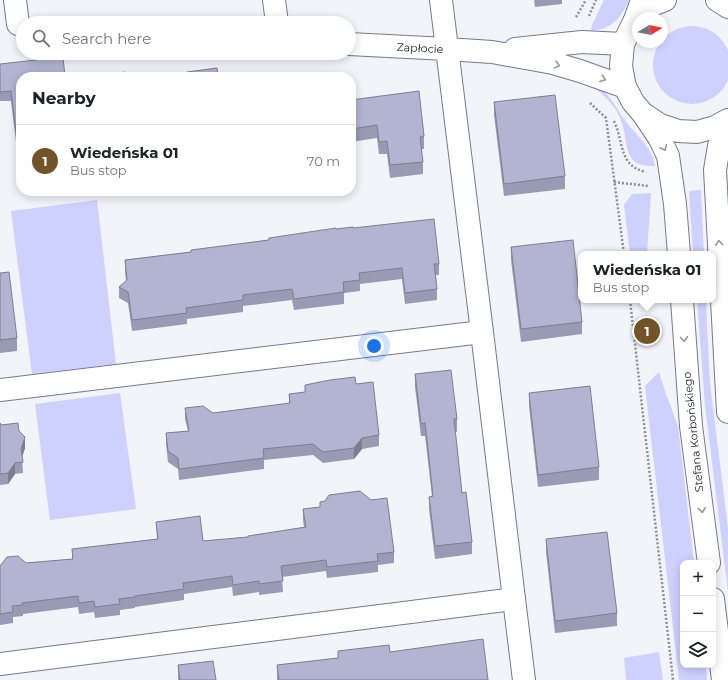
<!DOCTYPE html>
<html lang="en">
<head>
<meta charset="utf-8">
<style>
	body { margin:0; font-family:Montserrat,sans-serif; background:#f2f2f2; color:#202124 }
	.controls { position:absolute; right:12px; bottom:12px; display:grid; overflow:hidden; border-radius:8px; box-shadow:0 2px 10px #0003 }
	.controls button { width:36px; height:36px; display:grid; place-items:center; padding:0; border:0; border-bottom:1px solid #e0e0e0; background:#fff; color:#202124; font:20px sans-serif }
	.compass { position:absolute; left:632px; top:12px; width:36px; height:36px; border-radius:50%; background:#fff; box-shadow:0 2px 10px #0003; rotate:80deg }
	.you { position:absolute; left:374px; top:346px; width:14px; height:14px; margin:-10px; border:3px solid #fff; border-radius:50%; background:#1a73e8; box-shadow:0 0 0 6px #1a73e833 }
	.badge { display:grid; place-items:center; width:26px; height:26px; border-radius:50%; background:#735329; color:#fff; font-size:13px; font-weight:700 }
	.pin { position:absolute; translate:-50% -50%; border:2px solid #fff; box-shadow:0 1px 4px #0006 }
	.popup { position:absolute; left:578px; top:251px; width:138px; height:52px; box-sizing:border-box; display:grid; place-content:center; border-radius:8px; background:#fff; filter:drop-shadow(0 1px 3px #0005); font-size:13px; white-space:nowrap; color:#757577 }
	.popup b { font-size:15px; color:#202124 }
	.popup::after { content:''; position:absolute; left:50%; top:100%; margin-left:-8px; border:8px solid transparent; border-top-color:#fff }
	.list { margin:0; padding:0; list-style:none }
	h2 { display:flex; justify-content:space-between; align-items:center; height:52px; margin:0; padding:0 16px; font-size:17px }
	h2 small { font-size:13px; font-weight:400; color:#757577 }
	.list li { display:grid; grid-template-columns:26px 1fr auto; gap:12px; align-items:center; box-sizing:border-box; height:72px; padding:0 16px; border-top:1px solid #e0e0e0 }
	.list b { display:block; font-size:15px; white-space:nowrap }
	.list p { margin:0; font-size:13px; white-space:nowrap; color:#757577 }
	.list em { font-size:13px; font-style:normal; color:#757577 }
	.icon { flex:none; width:22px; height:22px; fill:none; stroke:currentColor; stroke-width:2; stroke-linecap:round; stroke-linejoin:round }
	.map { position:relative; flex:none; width:728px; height:680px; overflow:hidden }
	.search { position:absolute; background:#fff; box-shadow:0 2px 10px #0003; left:16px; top:16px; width:340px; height:44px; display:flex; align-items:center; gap:10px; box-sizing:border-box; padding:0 14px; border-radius:22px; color:#757577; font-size:15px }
	.panel { position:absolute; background:#fff; box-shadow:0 2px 10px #0003; left:16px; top:72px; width:340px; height:124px; border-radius:16px }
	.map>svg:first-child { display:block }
</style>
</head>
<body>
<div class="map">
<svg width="728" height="680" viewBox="0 0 728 680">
	<rect width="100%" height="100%" fill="#f3f3fa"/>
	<!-- green -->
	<g fill="#ced0fe">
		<path d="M604,0H629C620,20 612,28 591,31L592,25Z"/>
		<circle cx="692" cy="65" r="39"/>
		<path d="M588,83C593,85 598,87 602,90C613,98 618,112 626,122C637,136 652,147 655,166C651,166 646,166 642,165C624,161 627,136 622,123C617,106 602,93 588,83Z"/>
		<path d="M701,190L704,254H693L689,191Z"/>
		<path d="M651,193L647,254H630L624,205L632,194Z"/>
		<path d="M97,200L116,364L32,374L11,211Z"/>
		<path d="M697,300H706L710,384L728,528V592L705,406Z"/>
		<path d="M659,372L666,394L678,426L694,563H683V665H706L707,680H679L645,386Z"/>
		<path d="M120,393L136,509L50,520L35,404Z"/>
		<path d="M659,652L663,680H626L624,658Z"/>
	</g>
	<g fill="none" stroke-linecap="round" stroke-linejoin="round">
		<!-- minor casing -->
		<g stroke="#767893" stroke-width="24">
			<g id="minor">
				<path d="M15,0L18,24"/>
				<path d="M274,0L277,23"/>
				<path d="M441,0L482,332L514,599L524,680"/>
				<path d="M642,0L635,20L623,44L621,66L625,87L633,102L644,115L660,139L668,156L675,204L679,254"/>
				<path d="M717,0L728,7"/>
				<path d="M635,20L652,5L665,0"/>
				<path d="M349,44L447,49L492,52L553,63L580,71L625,87"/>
				<path d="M515,49L582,42L623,44"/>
				<path d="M645,115L660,125L678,131L697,132L715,127L728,120"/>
				<path d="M728,126L719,146L715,170L728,412"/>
				<path d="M682,300L691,426L709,563"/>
				<path d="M0,390L482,332"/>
				<path d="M713,599L723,680"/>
				<path d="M0,664C171,641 343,622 514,599"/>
			</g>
		</g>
		<!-- path -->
		<g stroke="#8e8e97" stroke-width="2.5" stroke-dasharray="2 2" stroke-linecap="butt">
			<path d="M589,16L596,0"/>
			<path d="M576,17L586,0"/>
			<path d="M590,103L606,118L624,254"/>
			<path d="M614,121C624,141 618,166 646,172"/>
			<path d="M614,182L648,186"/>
			<path d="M630,300L673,680"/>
		</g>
		<!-- minor -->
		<use href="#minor" stroke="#fff" stroke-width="22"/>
	</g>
	<!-- wall -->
	<g fill="#999bb4">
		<path d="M534,0H562V4L535,7Z"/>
		<path d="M0,64L21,77V182L11,101H0Z"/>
		<path d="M351,100L424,136V149H421L423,162V174L390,178L387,154H379L377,138L351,142Z"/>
		<path d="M494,102L565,176V189L504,196L494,115Z"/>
		<path d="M353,228L439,264V275H436L437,289V300L405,304L402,279L360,284V291L344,293V304L294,310L292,300L243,306V312L187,319V324L132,331L128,303L119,298V287L126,281L125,271V260L191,252L336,229Z"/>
		<path d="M511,247L582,322V334L521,342L511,260Z"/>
		<path d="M0,273L17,338V351L0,353Z"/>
		<path d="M415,374L457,419V432H455L462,493L472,542V554L435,559L429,509V497L432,496L427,453L425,436H421L415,387Z"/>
		<path d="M356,384L379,435V446L362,449L354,459L323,463L313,455L264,460V469L179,480L178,469L168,462L166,444V433L188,431L185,419V408L213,413L289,404V394L305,392V385Z"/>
		<path d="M529,393L599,467V480L538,487L529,406Z"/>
		<path d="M0,423L1,425L19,431L25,448L22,457L23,473L15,474L8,484L0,485Z"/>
		<path d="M303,509L394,552V563L378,565V572L327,578L326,571L282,577L283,592L259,595V592L233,596L232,587L184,594V600L135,607V608L120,610V615L95,618L94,612L79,614L78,607L23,614V616L13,617V623L0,625V566L26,563L72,559V549L157,539L156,522L203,541L248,537L304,527L303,520Z"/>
		<path d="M546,539L617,613V626L555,633L546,552Z"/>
		<path d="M338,651L390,652L488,680H277V665L338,658Z"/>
		<path d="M178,665L216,680H178Z"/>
	</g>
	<!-- shaded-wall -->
	<g fill="#7d7e92">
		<path d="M25,437V448L21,460V449Z"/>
		<path d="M362,438V449L354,459V448Z"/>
		<path d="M15,463V474L8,484V473Z"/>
	</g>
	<!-- building -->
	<g fill="#b2b4d1" stroke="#7d7e92">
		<path d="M63,57L65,77H21V173L11,91L0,92V64Z"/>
		<path d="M217,68L218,77H188L187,72Z"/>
		<path d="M125,72L126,77H88Z"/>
		<path d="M316,73V77H282Z"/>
		<path d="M419,91L424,136L420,137L423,162L390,165L387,141L379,142L377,125L351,129V100Z"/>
		<path d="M555,95L565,176L504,184L494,102Z"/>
		<path d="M434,219L439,264H434L437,289L405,293L402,268L359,273L360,280L343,282L344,292L294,299L292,289L243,295V300L186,308L187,313L132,320L128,292L119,287L127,280L125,260L191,252V250L269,240V238L336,228V229L353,227V228Z"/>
		<path d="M573,240L582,322L521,329L511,247Z"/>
		<path d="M9,272L17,338L0,340V273Z"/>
		<path d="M451,370L457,419H454L462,493L466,492L472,542L435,546L429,497L433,496L427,440L425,423L421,424L415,374Z"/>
		<path d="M355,377L356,384L373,382L379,435L362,438L354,448L323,452L313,444L263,449L264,458L179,469L178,458L168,451L166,433L189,431L185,408L203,406L213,413L290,403L289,394L305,392V385L330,380Z"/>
		<path d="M590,386L599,467L538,475L529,393Z"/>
		<path d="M0,423L1,425L18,423L19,431L25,437L21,449L23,462L15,463L8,473L0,474Z"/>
		<path d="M360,491L371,500L387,498L394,552L377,554L378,561L327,567L326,560L281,566L283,581L259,584V581L233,585L232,576L183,583L184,589L135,596V597L119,599L120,604L95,607L94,601L79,603L78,596L22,603L23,605L12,606L13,612L0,614V566L7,557L18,556L26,563L73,559L72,549L158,539L156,522L200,516L203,541L248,537V536L306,527L303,509L320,507V502L325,501L329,495Z"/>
		<path d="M607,532L617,613L555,621L546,539Z"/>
		<path d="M483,639L488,680H279L277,665L338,658V651L389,645L390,652Z"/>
		<path d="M213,661L216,680H180L178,665Z"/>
	</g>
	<!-- one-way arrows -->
	<defs><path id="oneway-chevron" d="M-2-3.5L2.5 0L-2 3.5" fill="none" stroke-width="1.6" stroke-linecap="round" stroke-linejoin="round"/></defs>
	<g stroke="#97979c">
		<use href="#oneway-chevron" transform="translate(557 65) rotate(15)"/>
		<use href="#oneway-chevron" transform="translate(603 79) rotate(20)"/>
		<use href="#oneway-chevron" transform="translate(664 148) rotate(65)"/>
		<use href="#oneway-chevron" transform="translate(719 243) rotate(-93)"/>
		<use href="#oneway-chevron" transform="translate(684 339) rotate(86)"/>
		<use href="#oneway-chevron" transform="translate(702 510) rotate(83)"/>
	</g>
	<g text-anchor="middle" stroke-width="4" stroke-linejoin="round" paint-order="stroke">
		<!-- street labels -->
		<g font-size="11" fill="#181823" stroke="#fff">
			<text transform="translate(420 48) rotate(3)" y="4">Zapłocie</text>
			<text transform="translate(693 432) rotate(-96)" y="4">Stefana Korbońskiego</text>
		</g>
	</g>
</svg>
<div class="controls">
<button>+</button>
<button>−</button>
<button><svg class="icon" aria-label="layers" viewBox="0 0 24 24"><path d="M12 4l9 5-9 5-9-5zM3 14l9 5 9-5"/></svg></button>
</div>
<svg class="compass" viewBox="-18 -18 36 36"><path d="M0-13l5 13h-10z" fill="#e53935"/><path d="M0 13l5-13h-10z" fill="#757577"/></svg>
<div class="you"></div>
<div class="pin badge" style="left:647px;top:331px">1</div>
<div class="popup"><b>Wiedeńska 01</b>Bus stop</div>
<div class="search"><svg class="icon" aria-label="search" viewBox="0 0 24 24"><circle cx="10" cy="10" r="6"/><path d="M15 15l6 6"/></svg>Search here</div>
<section class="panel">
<h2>Nearby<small></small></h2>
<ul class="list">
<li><span class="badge">1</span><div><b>Wiedeńska 01</b><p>Bus stop</p></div><em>70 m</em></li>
</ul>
</section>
</div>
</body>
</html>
